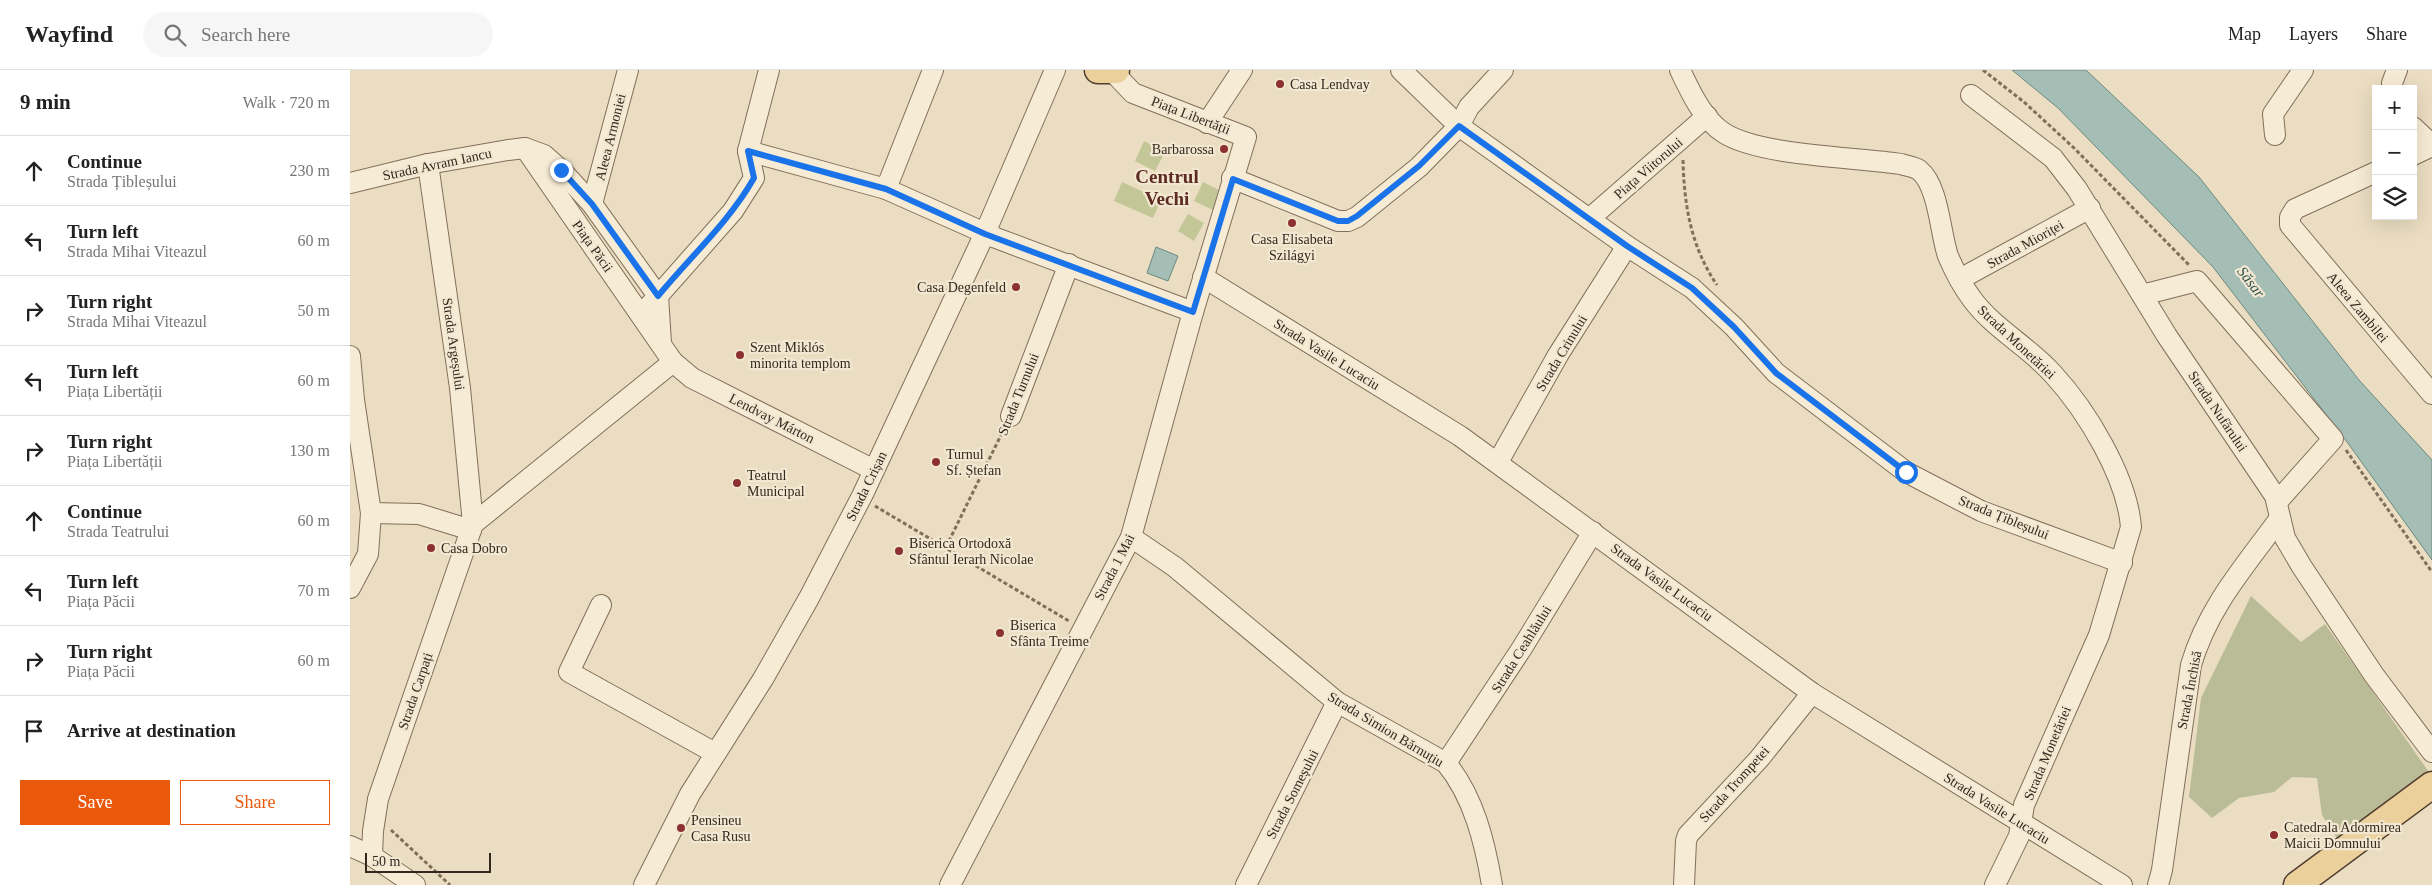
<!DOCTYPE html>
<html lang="en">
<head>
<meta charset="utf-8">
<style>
	body { margin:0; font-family:Georgia,serif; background:#f6f6f6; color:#222 }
	.controls { position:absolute; right:15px; top:15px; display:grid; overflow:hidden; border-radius:0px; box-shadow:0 5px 20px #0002 }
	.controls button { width:45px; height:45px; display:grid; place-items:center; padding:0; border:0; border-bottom:1px solid #e0e0e0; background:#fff; color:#222; font:25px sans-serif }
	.scale { position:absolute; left:15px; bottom:12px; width:126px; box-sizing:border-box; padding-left:5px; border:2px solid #33281e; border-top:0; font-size:14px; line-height:18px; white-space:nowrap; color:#33281e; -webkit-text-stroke:4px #f2e8d1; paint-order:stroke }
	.stop { position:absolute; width:15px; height:15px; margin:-11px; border:4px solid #1a73e8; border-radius:50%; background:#fff }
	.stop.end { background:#1a73e8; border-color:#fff; box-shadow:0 1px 5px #0008 }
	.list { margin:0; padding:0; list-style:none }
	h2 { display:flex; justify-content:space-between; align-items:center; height:65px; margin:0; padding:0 20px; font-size:21px }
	h2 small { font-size:16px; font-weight:400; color:#767676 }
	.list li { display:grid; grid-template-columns:32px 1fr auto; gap:15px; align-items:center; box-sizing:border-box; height:70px; padding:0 20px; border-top:1px solid #e0e0e0 }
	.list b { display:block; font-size:19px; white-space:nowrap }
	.list p { margin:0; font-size:16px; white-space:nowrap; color:#767676 }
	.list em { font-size:16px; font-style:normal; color:#767676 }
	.actions { display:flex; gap:10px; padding:15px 20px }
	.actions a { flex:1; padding:11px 0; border:1px solid #ea580c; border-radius:0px; text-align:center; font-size:18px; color:#ea580c }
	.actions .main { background:#ea580c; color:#fff }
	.icon { flex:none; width:28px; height:28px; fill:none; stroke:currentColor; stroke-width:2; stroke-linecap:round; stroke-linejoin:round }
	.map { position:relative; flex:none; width:2082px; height:815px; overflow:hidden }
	header { display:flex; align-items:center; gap:30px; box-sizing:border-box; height:70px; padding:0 25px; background:#fff; border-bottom:1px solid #e0e0e0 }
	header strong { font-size:24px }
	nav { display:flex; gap:28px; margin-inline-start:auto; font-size:18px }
	.search { width:350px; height:45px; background:#f6f6f6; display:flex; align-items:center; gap:12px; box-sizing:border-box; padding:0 18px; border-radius:28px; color:#767676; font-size:19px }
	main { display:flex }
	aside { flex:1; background:#fff }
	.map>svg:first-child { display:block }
</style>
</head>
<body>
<header>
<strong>Wayfind</strong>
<div class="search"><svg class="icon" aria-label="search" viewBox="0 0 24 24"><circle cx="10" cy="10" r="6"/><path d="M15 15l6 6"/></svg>Search here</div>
<nav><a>Map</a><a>Layers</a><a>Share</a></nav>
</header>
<main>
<aside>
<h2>9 min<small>Walk · 720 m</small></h2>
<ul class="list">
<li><svg class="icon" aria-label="ahead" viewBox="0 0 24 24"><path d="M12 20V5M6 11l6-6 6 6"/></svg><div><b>Continue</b><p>Strada Țibleșului</p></div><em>230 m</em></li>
<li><svg class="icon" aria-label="left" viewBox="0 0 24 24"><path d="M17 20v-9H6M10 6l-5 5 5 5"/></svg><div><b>Turn left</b><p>Strada Mihai Viteazul</p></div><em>60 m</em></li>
<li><svg class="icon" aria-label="right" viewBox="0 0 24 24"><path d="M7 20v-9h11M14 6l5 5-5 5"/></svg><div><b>Turn right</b><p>Strada Mihai Viteazul</p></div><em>50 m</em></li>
<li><svg class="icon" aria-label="left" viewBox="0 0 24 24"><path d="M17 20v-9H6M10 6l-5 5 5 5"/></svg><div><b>Turn left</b><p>Piața Libertății</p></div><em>60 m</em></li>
<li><svg class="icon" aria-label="right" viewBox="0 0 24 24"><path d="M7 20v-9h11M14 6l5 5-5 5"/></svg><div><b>Turn right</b><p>Piața Libertății</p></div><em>130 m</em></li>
<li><svg class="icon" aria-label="ahead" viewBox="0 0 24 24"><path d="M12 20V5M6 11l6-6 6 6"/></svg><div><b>Continue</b><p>Strada Teatrului</p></div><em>60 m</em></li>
<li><svg class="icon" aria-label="left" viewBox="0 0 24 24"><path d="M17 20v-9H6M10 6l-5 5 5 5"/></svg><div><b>Turn left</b><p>Piața Păcii</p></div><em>70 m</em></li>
<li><svg class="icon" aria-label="right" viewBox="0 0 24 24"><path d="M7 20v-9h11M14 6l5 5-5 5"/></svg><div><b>Turn right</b><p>Piața Păcii</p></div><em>60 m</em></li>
<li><svg class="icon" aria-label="arrive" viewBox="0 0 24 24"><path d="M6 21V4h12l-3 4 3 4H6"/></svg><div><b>Arrive at destination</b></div></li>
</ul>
<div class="actions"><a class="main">Save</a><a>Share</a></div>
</aside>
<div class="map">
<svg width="2082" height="815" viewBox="0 0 2082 815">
	<rect width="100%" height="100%" fill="#eaddc2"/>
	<!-- green -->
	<g fill="#c3c797">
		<path d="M794,71L815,82L805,101L785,91Z"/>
		<path d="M772,112L811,130L803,148L764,131Z"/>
		<path d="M853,112L873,122L865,141L844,131Z"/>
		<path d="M838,144L854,153L844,171L828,161Z"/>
	</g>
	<!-- cemetery -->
	<path fill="#b9bc96" d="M1901,526L1951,572L1975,554L2081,705L1990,773L1972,745L1967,708L1942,707L1924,722L1889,728L1862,748L1839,727L1851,628Z"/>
	<!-- water -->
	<g fill="#a4bdb5" stroke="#6c8a82">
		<path d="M1662,0H1736L1849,107L2009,310L2082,390V490L1997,372L1863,197L1708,38Z"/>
		<path d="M806,177L828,186L818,211L797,203Z"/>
	</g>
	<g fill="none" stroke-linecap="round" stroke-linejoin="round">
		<!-- minor casing -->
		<g stroke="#826f5b" stroke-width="22">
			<g id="minor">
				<path d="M1051,0L1109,56L1277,176L1342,218L1384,257L1426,303L1556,402L1631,441L1772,493"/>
				<path d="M1330,0C1340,21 1353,50 1374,63C1410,86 1506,87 1551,94C1557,96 1565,97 1569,100C1589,116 1590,163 1598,186C1604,200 1613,217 1622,229C1644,259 1678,276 1703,304C1737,341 1777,407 1781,457L1749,565L1674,735L1669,766L1645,815"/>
				<path d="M2043,19L2042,13L2047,0"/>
				<path d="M1621,25L1703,88L1727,119L1817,266L1925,426L1935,468L1952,497L2024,605L2082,682"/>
				<path d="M857,53L892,0"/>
				<path d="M2063,57L2082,75"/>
				<path d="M1925,65L1923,44L1953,0"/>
				<path d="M175,78L323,292L342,308L524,400"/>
				<path d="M398,81L536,119L646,168L843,242L896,67L783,23L762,1"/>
				<path d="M2063,85L2082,76"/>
				<path d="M78,94L110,318L123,454"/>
				<path d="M2026,102L1945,139L1940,147V155L2082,324"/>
				<path d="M882,108L988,151H998L1007,147L1069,97L1109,56L1119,37L1153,0"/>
				<path d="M0,113L78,94L158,80L175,78L194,85L211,100L242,134L308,226L311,273"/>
				<path d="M536,119L583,0"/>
				<path d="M242,134L278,0"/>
				<path d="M1239,149L1357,46"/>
				<path d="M853,207L1110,366L1462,623L1772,815"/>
				<path d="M1610,209L1740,138"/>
				<path d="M1792,225L1847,211L1983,369L1927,432"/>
				<path d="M300,235L383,141L404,108L398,81L419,0"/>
				<path d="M0,286L4,330L21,443L18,484L0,518"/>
				<path d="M661,346L719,194"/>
				<path d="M1148,392L1208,285L1277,176"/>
				<path d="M21,443L69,444L121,460"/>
				<path d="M781,467L825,497L987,632L1096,693C1124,727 1135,773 1142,815"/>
				<path d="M251,535L219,602L365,683"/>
				<path d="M1096,693L1172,578L1243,462"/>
				<path d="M0,776L22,786L65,815"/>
				<path d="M22,786L23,761L28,729L123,454L323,292"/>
				<path d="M294,815L340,724L413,609L459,528L513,424L635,163L705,0"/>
				<path d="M600,815L781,467L843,242"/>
				<path d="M896,815L987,632"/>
				<path d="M1334,815L1336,771L1338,765L1409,689L1462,623"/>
				<path d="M1808,815L1812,800L1841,595C1858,537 1895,496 1930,448"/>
			</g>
		</g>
		<!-- major casing -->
		<g stroke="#503d2f" stroke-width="29">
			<g id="major">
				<path d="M748,0H766"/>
				<path d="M1947,815L2082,715"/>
			</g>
		</g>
		<!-- path -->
		<g stroke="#826f5b" stroke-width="3" stroke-dasharray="4 2.5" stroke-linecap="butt">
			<path d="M1633,0L1674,32L1724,78L1840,196"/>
			<path d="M1333,90C1334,135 1341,177 1367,215"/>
			<path d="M1996,380L2082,502"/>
			<path d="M525,436L719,551"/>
			<path d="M596,477L653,361"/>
			<path d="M41,760L100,815"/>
		</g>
		<!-- minor -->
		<use href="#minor" stroke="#f6ebd4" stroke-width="20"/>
		<!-- major -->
		<use href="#major" stroke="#ebd09c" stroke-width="26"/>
	</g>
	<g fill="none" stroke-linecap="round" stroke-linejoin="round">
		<!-- route -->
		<path stroke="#1a73e8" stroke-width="6" d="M211,100L242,134L308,226C340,187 379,152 404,108L398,81L536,119L635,164L843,242L883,109L988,151H998L1007,146L1069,96L1109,56L1277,176L1342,218L1384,257L1426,303L1556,402"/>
	</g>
	<!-- markers -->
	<g fill="#8c3033" stroke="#f2e8d1" stroke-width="2">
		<circle cx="930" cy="14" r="5"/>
		<circle cx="874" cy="79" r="5"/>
		<circle cx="942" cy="153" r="5"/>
		<circle cx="666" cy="217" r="5"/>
		<circle cx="390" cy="285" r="5"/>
		<circle cx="586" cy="392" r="5"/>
		<circle cx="387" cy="413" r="5"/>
		<circle cx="81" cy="478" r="5"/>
		<circle cx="549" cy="481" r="5"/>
		<circle cx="650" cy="563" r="5"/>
		<circle cx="331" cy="758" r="5"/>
		<circle cx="1924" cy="765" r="5"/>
	</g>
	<g text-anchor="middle" stroke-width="4.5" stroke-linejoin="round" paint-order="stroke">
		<!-- poi labels -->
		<g font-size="14" fill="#33281e" stroke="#f2e8d1" text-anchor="start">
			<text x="940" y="19">Casa Lendvay</text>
			<text x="864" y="84" text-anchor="end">Barbarossa</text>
			<text x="942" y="174" text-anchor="middle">Casa Elisabeta<tspan x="942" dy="16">Szilágyi</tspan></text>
			<text x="656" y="222" text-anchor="end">Casa Degenfeld</text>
			<text x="400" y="282">Szent Miklós<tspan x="400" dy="16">minorita templom</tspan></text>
			<text x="596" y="389">Turnul<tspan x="596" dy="16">Sf. Ștefan</tspan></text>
			<text x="397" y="410">Teatrul<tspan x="397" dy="16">Municipal</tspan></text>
			<text x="559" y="478">Biserica Ortodoxă<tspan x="559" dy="16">Sfântul Ierarh Nicolae</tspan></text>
			<text x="91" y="483">Casa Dobro</text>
			<text x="660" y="560">Biserica<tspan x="660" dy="16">Sfânta Treime</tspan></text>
			<text x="341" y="755">Pensineu<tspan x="341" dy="16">Casa Rusu</tspan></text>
			<text x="1934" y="762">Catedrala Adormirea<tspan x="1934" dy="16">Maicii Domnului</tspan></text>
		</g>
		<!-- street labels -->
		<g font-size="14" fill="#33281e" stroke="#f2e8d1">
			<text transform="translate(841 45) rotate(21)" y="5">Piața Libertății</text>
			<text transform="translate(260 67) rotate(-76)" y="5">Aleea Armoniei</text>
			<text transform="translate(87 94) rotate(-12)" y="5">Strada Avram Iancu</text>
			<text transform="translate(1298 98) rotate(-41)" y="5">Piața Viitorului</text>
			<text transform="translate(1675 174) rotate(-29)" y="5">Strada Mioriței</text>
			<text transform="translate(243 176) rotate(55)" y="5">Piața Păcii</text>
			<text transform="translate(2008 237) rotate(50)" y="5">Aleea Zambilei</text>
			<text transform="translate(1667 272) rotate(43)" y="5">Strada Monetăriei</text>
			<text transform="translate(104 274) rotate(82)" y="5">Strada Argeșului</text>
			<text transform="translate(1211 283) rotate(-59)" y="5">Strada Crinului</text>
			<text transform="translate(977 284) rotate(32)" y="5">Strada Vasile Lucaciu</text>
			<text transform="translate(668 324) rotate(-68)" y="5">Strada Turnului</text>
			<text transform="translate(1868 341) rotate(56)" y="5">Strada Nufărului</text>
			<text transform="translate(422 348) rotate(27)" y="5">Lendvay Márton</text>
			<text transform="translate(516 416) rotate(-64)" y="5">Strada Crișan</text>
			<text transform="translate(1654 447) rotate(22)" y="5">Strada Țibleșului</text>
			<text transform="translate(764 497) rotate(-63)" y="5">Strada 1 Mai</text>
			<text transform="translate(1312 512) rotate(36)" y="5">Strada Vasile Lucaciu</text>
			<text transform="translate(1171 579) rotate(-58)" y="5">Strada Ceahlăului</text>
			<text transform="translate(1839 620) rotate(-79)" y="5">Strada Închisă</text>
			<text transform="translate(65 621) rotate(-71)" y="5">Strada Carpați</text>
			<text transform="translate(1036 659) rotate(31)" y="5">Strada Simion Bărnuțiu</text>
			<text transform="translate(1697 683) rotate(-67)" y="5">Strada Monetăriei</text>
			<text transform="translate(1384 714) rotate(-48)" y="5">Strada Trompetei</text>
			<text transform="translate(942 724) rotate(-63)" y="5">Strada Someșului</text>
			<text transform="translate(1647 738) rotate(32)" y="5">Strada Vasile Lucaciu</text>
		</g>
		<!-- water labels -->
		<g font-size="15" font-style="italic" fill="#2e524f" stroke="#f2e8d1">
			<text transform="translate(1901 212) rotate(52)" y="5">Săsar</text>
		</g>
		<!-- district labels -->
		<g font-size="19" font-weight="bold" fill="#5c2b21" stroke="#f2e8d1">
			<text x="817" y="113">Centrul<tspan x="817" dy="22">Vechi</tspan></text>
		</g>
	</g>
</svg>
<div class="controls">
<button>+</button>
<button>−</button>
<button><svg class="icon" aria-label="layers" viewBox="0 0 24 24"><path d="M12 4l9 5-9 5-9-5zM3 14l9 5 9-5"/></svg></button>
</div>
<div class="scale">50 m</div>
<div class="stop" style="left:1556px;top:402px"></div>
<div class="stop end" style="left:211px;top:100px"></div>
</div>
</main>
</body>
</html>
